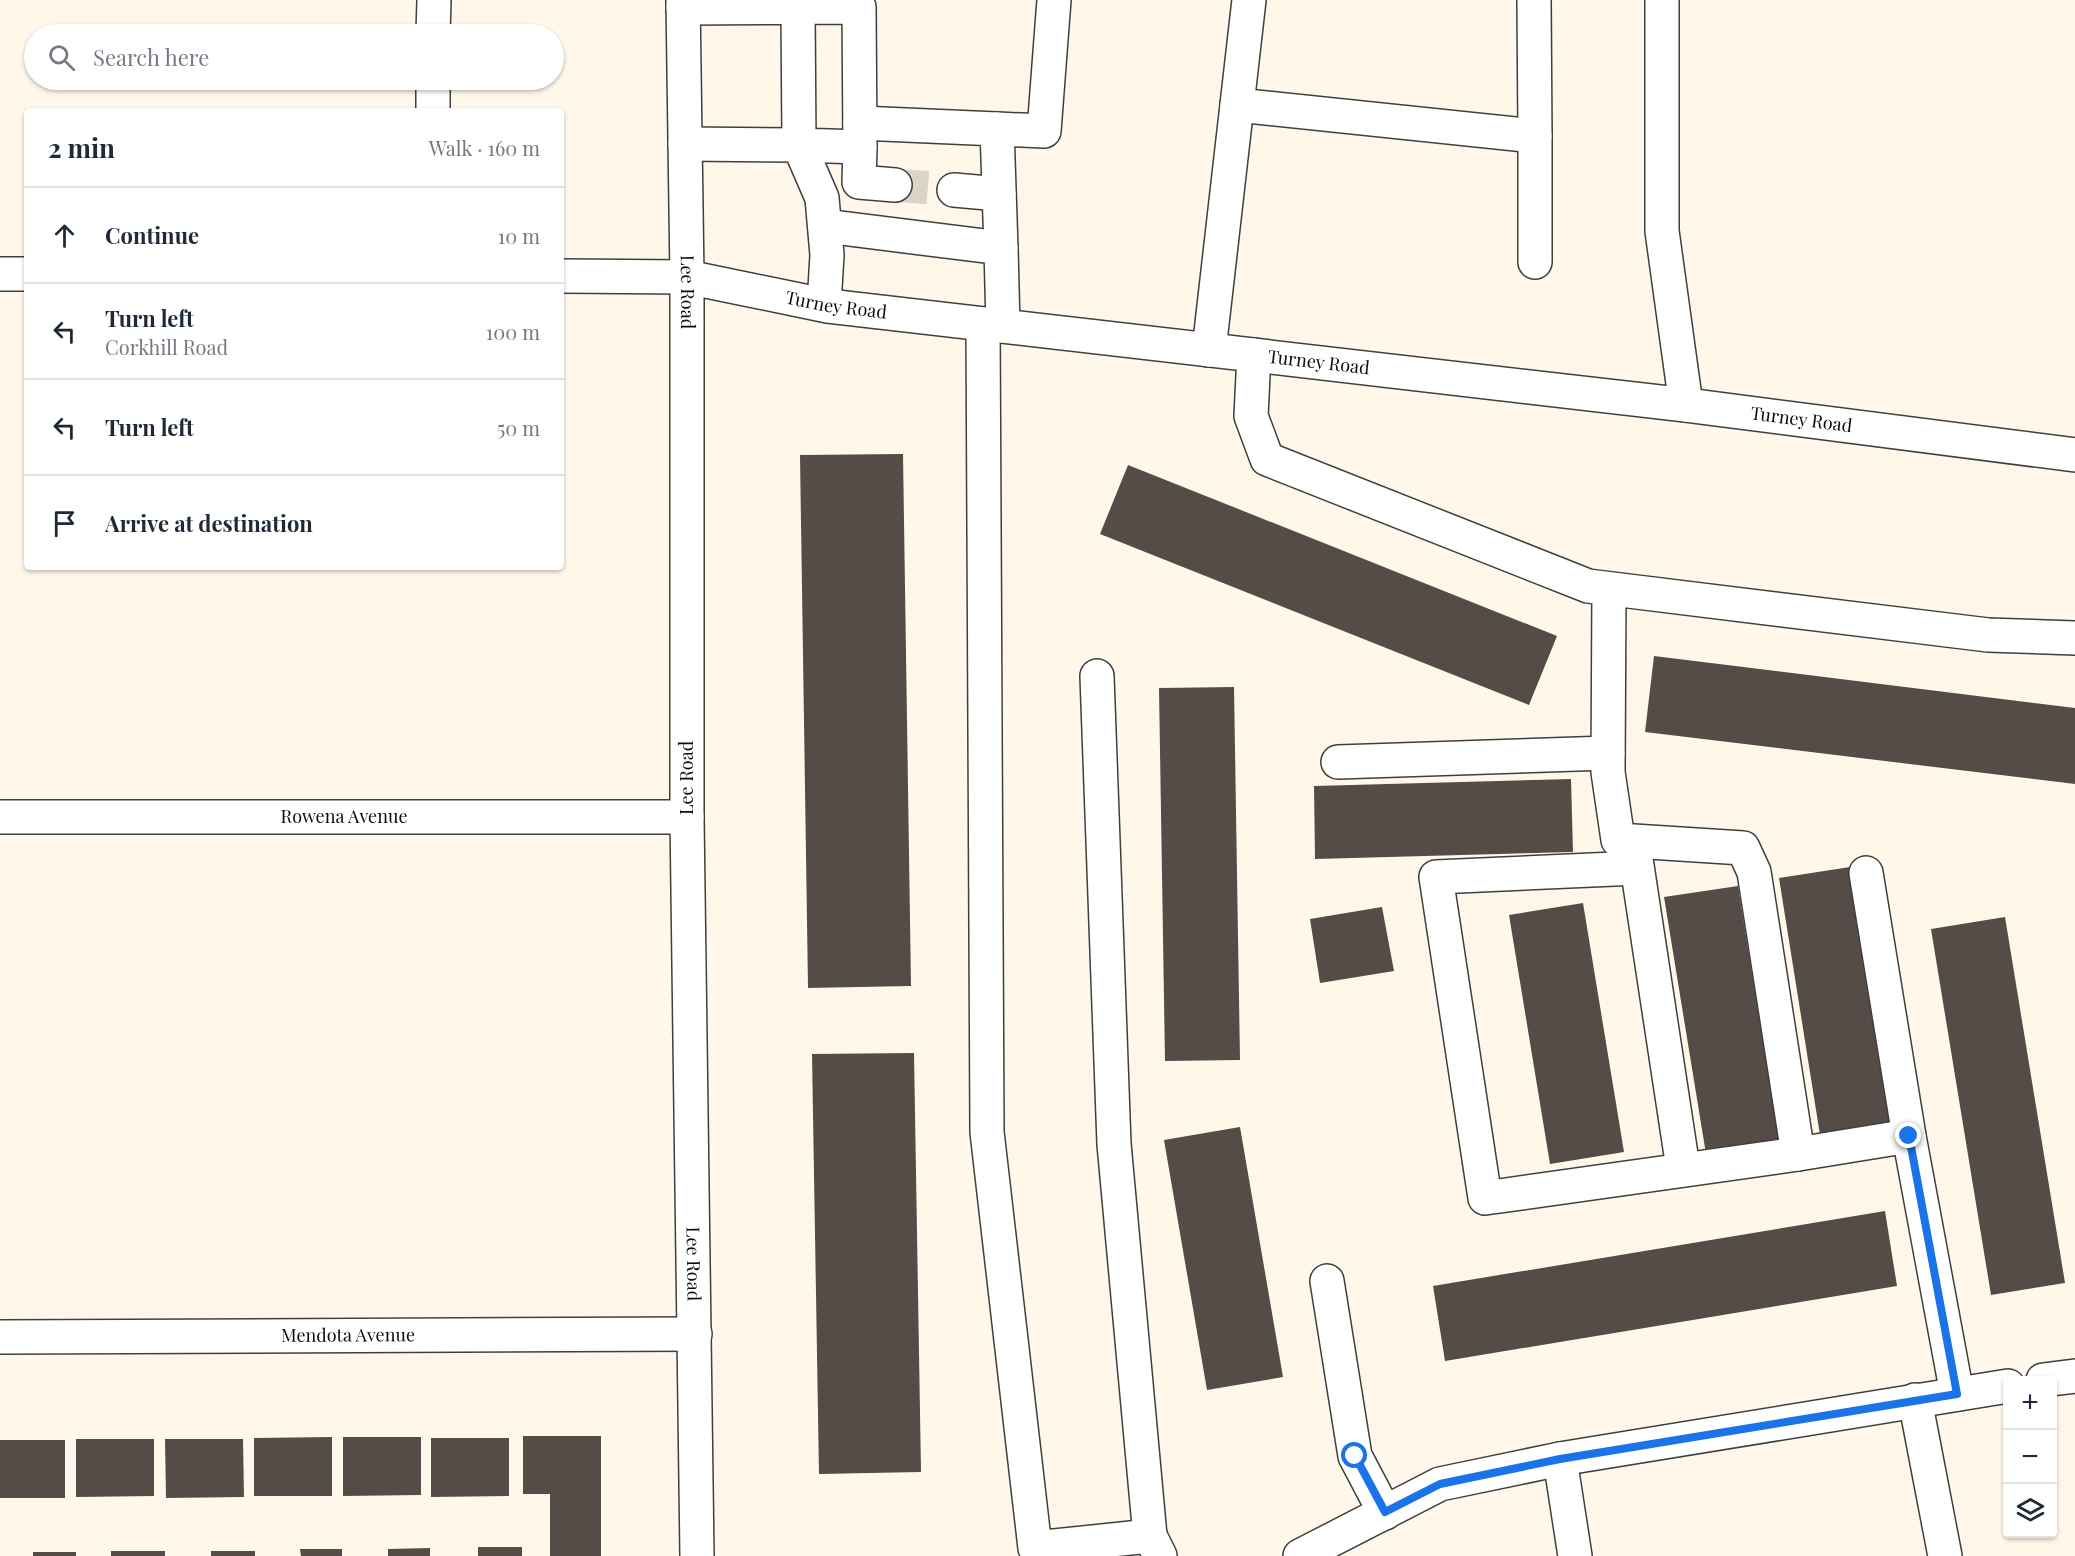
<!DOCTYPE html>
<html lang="en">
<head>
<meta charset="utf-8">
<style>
	body { margin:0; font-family:"Playfair Display",serif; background:#f2f2f3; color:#1f2937 }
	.controls { position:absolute; right:18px; bottom:18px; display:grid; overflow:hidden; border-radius:6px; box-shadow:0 2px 4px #0004 }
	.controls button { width:54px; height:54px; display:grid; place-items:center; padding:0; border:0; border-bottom:2px solid #e0e1e3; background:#fff; color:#1f2937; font:30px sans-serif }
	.stop { position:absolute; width:18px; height:18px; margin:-14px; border:4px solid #1a73e8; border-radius:50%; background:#fff }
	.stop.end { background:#1a73e8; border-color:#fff; box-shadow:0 2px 6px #0008 }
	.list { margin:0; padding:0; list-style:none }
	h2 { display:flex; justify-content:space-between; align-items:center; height:78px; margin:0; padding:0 24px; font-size:26px }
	h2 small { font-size:20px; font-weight:400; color:#747a83 }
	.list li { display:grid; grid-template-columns:39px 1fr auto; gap:18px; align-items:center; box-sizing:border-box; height:96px; padding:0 24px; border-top:2px solid #e0e1e3 }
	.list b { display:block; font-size:22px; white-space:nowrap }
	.list p { margin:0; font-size:20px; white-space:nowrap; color:#747a83 }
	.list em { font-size:20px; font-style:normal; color:#747a83 }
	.icon { flex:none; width:33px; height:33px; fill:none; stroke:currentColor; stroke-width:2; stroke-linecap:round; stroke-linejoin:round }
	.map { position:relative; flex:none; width:2075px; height:1556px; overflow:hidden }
	.search { position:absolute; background:#fff; box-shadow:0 2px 4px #0004; left:24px; top:24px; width:540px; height:66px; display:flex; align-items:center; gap:15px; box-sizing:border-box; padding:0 21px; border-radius:33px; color:#747a83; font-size:22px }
	.panel { position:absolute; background:#fff; box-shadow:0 2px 4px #0004; left:24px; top:108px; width:540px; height:462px; border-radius:6px }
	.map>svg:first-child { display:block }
</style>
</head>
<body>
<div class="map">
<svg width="2075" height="1556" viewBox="0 0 2075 1556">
	<rect width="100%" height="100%" fill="#fff8ea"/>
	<!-- building -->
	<g fill="#554b47">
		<path d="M903,454L911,986L808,988L800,455Z"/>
		<path d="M1128,465L1557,636L1529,705L1100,534Z"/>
		<path d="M1654,656L2075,708V784L1645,732Z"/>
		<path d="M1234,687L1240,1060L1165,1061L1159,688Z"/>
		<path d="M1571,779L1573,852L1315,859L1314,786Z"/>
		<path d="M1850,867L1891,1124L1820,1135L1779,878Z"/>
		<path d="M1738,886L1779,1142L1706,1154L1664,897Z"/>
		<path d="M1583,903L1624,1152L1550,1164L1509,915Z"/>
		<path d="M1382,907L1394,971L1320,983L1310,919Z"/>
		<path d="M2005,917L2065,1283L1991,1295L1931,929Z"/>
		<path d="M914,1053L921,1472L819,1474L812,1054Z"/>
		<path d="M1240,1127L1283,1377L1207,1390L1164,1140Z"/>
		<path d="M1885,1211L1897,1286L1445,1361L1433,1286Z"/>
		<path d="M523,1436H601V1556H550V1494H523Z"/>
		<path d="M332,1437V1496H254V1438Z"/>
		<path d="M343,1437H421V1495L343,1496Z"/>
		<path d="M431,1438H509V1496L431,1497Z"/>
		<path d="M76,1439H154V1496L76,1497Z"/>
		<path d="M165,1439H243L244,1497L166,1498Z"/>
		<rect x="0" y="1440" width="65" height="58"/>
		<rect x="478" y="1547" width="44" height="9"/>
		<path d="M430,1548V1556H388V1549Z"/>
		<path d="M300,1549H342V1556H301Z"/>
		<rect x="111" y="1551" width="54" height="5"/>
		<rect x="211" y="1551" width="44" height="5"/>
		<rect x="33" y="1552" width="43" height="4"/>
	</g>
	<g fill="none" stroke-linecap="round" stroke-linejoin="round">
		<!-- minor-tunnel -->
		<path stroke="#dbd5c9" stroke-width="33" stroke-dasharray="33 16" stroke-linecap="butt" d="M895,185L954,190"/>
		<!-- minor casing -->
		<g stroke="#3f3f3f" stroke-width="36">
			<g id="minor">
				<path id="s1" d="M683,0L687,277V817L697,1556"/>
				<path d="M1662,0V231L1686,405"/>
				<path d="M683,8L859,7L860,147L799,145L798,8"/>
				<path d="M433,34L434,0"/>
				<path d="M1237,105L1535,136L1534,0"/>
				<path d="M433,111V80"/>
				<path d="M860,123L997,129L1001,248"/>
				<path d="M997,129L1044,131L1054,0"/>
				<path d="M1535,136V262"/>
				<path d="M685,144L799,145L822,198L827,255L824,305"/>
				<path d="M860,147L859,182L895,185"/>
				<path d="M954,190L999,194"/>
				<path d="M825,226L1001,248L1003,326"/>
				<path d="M0,274H27"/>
				<path id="s2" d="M561,276L687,277L828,306L1686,405L2075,455"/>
				<path d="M983,324L987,1132L1035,1548L1150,1536L1160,1556"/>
				<path d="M1209,350L1249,0"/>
				<path d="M1254,355L1251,416L1267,459L1588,586L1988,635L2075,638"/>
				<path d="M1609,589L1608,772L1618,840L1743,848L1754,872L1798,1154L1909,1136L1957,1394"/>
				<path d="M1097,676L1114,1144L1150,1536"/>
				<path d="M1338,762L1608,753"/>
				<path id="s3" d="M0,817H687"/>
				<path d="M1634,846L1683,1168"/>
				<path d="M1637,868L1436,877L1485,1198L1798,1154"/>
				<path d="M1866,873L1909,1136"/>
				<path d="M1327,1281L1355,1456L1385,1513"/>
				<path id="s4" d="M0,1337L695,1334"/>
				<path d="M2043,1380L2075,1376"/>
				<path d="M1915,1400L1945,1556"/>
				<path d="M1560,1459L1575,1556"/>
				<path d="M1300,1556L1440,1484L1560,1459L2008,1386"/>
			</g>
		</g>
		<!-- minor -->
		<use href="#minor" stroke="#fff" stroke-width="33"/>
	</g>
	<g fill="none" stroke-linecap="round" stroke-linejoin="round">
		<!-- route -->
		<path stroke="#1a73e8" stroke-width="8" d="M1355,1456L1385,1512L1440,1484L1560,1459L1957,1394L1909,1136"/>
	</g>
	<g text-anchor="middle" stroke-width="6" stroke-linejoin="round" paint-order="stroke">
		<!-- street labels -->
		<g font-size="18" fill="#0c0c0c" stroke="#fff">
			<text dy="6" stroke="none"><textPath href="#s1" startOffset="292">Lee Road</textPath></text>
			<text dy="6" stroke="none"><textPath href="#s2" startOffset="278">Turney Road</textPath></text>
			<text dy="6" stroke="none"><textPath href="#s2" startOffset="764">Turney Road</textPath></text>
			<text dy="6" stroke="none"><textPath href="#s2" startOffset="1250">Turney Road</textPath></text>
			<text transform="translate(687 778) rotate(-90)" y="6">Lee Road</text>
			<text dy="6" stroke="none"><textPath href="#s3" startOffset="344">Rowena Avenue</textPath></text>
			<text dy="6" stroke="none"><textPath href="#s1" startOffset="1264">Lee Road</textPath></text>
			<text dy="6" stroke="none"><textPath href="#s4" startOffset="348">Mendota Avenue</textPath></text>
		</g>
	</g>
</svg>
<div class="controls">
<button>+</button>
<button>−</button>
<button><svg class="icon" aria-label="layers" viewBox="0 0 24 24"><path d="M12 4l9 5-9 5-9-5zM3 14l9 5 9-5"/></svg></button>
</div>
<div class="stop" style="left:1355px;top:1456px"></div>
<div class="stop end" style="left:1909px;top:1136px"></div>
<div class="search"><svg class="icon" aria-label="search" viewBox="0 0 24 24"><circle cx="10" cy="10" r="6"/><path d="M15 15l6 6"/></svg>Search here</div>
<section class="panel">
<h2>2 min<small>Walk · 160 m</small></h2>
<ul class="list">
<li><svg class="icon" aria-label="ahead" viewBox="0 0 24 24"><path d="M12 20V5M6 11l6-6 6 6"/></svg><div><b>Continue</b></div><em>10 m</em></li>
<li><svg class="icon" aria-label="left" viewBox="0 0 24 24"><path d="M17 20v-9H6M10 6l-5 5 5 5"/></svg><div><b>Turn left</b><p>Corkhill Road</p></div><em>100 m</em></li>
<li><svg class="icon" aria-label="left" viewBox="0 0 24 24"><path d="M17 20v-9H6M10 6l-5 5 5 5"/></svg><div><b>Turn left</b></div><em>50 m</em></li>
<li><svg class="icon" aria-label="arrive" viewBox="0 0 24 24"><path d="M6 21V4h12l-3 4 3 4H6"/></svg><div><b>Arrive at destination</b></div></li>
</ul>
</section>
</div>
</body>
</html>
